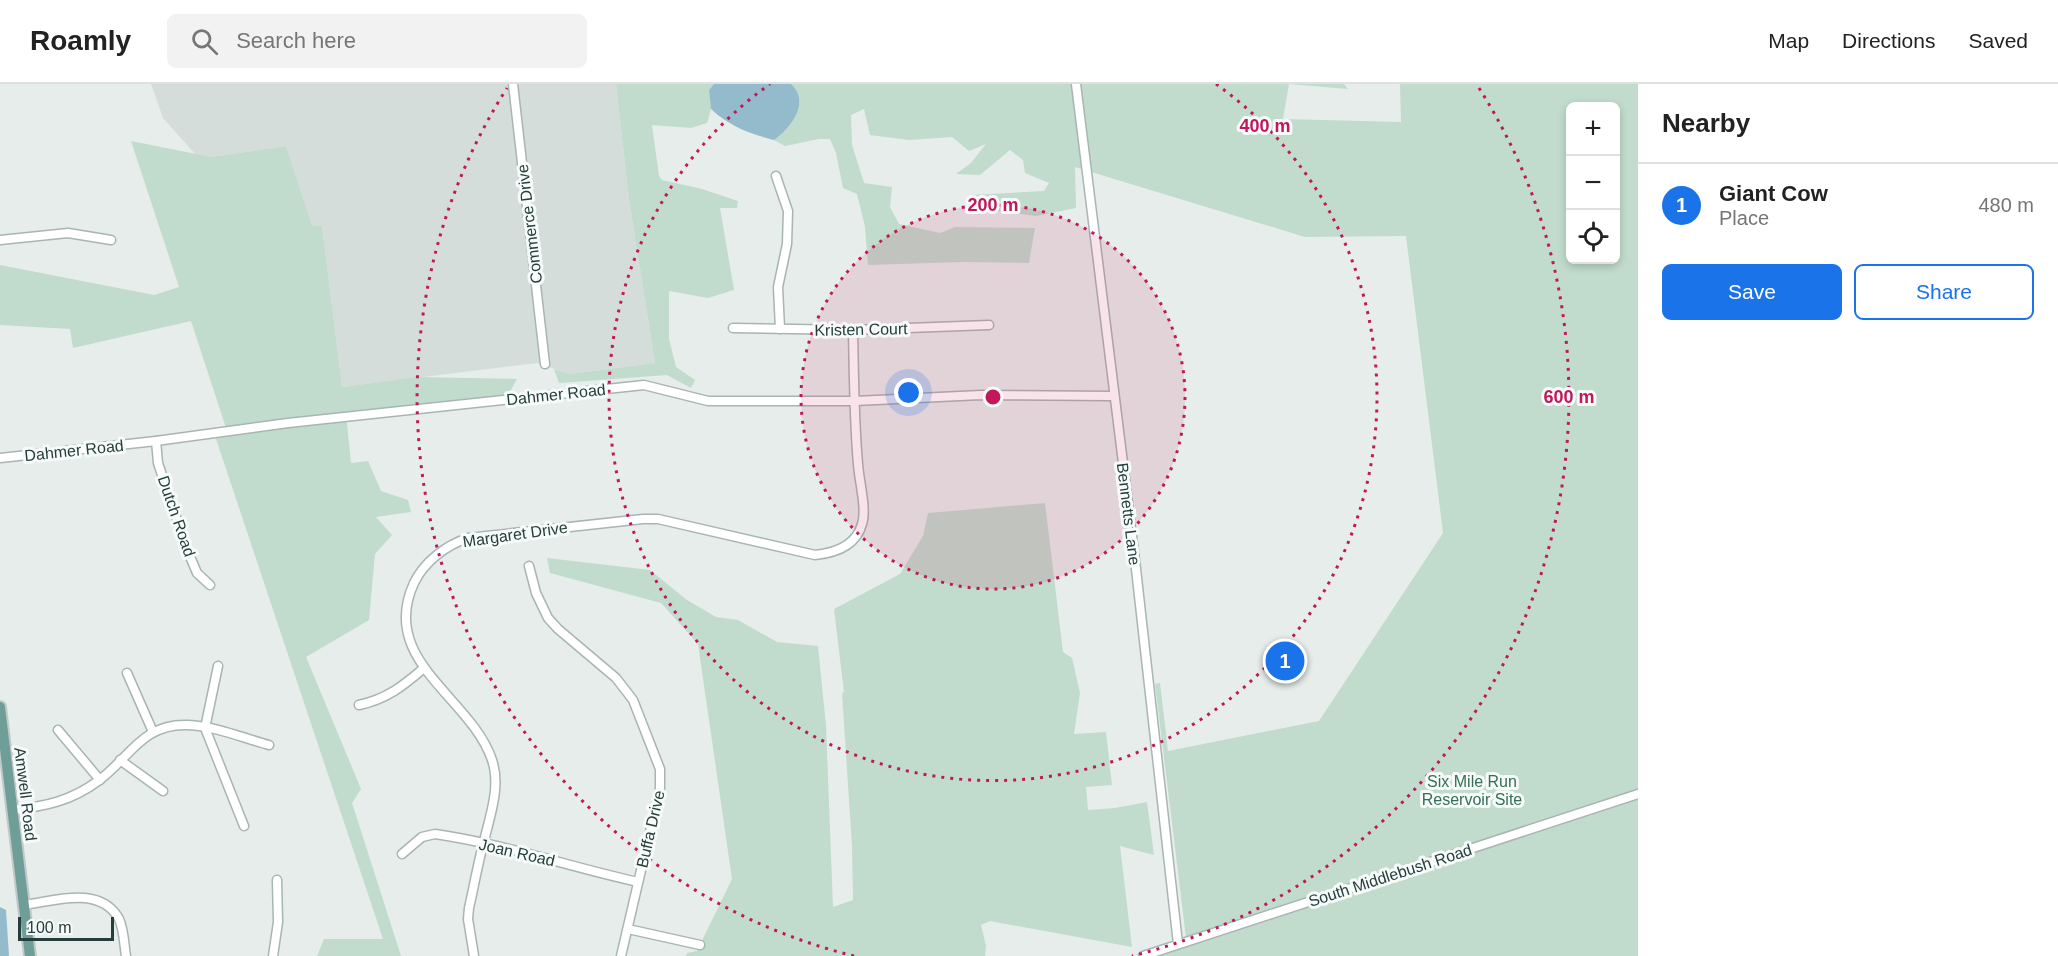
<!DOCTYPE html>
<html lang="en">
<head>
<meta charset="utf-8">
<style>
	body { margin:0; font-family:Arial,sans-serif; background:#f2f2f2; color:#222 }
	.controls { position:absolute; right:18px; top:18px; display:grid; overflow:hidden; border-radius:9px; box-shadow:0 3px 9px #0003 }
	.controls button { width:54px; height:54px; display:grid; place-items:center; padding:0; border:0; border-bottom:2px solid #e0e0e0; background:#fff; color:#222; font:30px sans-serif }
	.scale { position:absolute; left:18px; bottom:15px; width:96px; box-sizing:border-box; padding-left:6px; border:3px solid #263e3b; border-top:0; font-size:16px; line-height:21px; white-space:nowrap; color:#263e3b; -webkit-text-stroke:4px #f6faf9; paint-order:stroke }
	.you { position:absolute; left:909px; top:309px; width:21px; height:21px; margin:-15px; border:4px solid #fff; border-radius:50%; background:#1a73e8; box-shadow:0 0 0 9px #1a73e833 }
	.badge { display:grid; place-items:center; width:39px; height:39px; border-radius:50%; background:#1a73e8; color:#fff; font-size:20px; font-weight:700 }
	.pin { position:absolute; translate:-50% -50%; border:3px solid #fff; box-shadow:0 2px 6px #0006 }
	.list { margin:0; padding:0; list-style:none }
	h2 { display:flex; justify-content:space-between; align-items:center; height:78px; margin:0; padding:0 24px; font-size:26px }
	h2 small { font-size:20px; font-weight:400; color:#767676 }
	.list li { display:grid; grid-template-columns:39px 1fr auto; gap:18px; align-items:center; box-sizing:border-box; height:84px; padding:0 24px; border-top:2px solid #e0e0e0 }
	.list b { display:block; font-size:22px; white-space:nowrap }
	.list p { margin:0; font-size:20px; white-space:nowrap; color:#767676 }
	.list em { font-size:20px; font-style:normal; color:#767676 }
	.actions { display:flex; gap:12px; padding:18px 24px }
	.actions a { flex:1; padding:14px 0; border:2px solid #1a73e8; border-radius:9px; text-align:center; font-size:21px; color:#1a73e8 }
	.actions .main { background:#1a73e8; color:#fff }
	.icon { flex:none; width:33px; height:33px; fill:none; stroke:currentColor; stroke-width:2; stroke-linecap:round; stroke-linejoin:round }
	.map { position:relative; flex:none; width:1638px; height:872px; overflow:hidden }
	header { display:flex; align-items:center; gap:36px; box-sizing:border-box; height:84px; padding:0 30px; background:#fff; border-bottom:2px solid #e0e0e0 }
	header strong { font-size:28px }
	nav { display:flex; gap:33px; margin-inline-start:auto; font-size:21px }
	.search { width:420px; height:54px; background:#f2f2f2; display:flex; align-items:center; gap:15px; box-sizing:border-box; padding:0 21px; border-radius:9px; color:#767676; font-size:22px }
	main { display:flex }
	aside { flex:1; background:#fff }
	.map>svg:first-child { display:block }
</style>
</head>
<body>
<header>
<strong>Roamly</strong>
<div class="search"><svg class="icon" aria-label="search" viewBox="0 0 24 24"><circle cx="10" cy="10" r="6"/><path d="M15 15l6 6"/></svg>Search here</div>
<nav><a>Map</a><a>Directions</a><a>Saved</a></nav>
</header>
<main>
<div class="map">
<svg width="1638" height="872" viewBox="0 0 1638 872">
	<rect width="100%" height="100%" fill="#e6edeb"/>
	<!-- built -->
	<path fill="#d4ddda" d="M151,0H616L629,115L655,279L570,290L537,279L342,303L322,142L312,143L286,62L211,73L197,72L163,34Z"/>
	<!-- green -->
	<g fill="#c1dccc" fill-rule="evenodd">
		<path d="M616,0H714L709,6L711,25L707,39L691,44L652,41L659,92L662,96L702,105L738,117L737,124H720L734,206L708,214L669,207V255L676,283L695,296L691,304L667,291L559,299L554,285L570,290L655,279L629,115Z"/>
		<path d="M791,0H1344L1348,5L1289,0L1283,35L1401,38L1400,0H1638V872H1159L1187,862L1155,600L1160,599L1168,667L1319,637L1443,449L1406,152L1305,153L1075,83L1076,124L1036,132L971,124L973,111L1044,107L1049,99L1025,89L1023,76L1010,66L980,91L956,90L971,79L986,60L969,67L952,53L909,56L870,51L864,25L851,31L852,61L864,99L892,103L890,123L899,140L940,149L955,143L1035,144L1029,179L962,178L868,181L865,143L857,110L843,104L836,69L830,55H819L785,62L774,56C791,44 811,18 791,0ZM1570,22H1616V176H1570Z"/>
		<path d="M131,57L211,73L286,62L312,142H322L342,303L418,293L517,295L507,313L346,331L351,379L368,377L381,407L408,416L411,428L376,433L392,451L375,470L369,536L306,573L361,705L352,719L401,872H317L324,855H383L213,346L226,344L191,237L73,264L70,245L0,241V181L154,211L179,203Z"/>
		<path d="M1045,419L1063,568L1072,574L1080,609L1074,650L1106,648L1112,701L1086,703L1088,726L1115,724L1147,718L1154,771L1120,762L1132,863L990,837L981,841L986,862L985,872H686L687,869L697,867L732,795L698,560L661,519L550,489L547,474L650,486L687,516L716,533L738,536L777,558L818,562L826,642L833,823L853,816L852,762L842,609L844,608L834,525L900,490L923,452L928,429Z"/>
	</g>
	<!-- water -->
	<g fill="#94bbcc">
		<path d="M714,0H791C811,18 791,44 774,56C750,50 729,42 711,25L709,6Z"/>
		<path d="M0,823L6,826L9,872H0Z"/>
	</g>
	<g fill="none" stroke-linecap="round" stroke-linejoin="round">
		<!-- minor casing -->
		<g stroke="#a9b5b3" stroke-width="11">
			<g id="minor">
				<path d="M513,0L545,280"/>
				<path d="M1076,0L1135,476L1178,860"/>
				<path d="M776,92L788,127L787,160L778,203L780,245"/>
				<path d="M0,156L68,149L111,156"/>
				<path d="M733,244L853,246L989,241"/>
				<path d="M156,357L158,379L186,463L197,489L210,501"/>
				<path d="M0,374L156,357L288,339L644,301L708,317H855L981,311L1113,312"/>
				<path d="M529,482L536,509L548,534L558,545L616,594L633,616L660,685V705L621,872"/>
				<path d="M218,582L205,644L244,742"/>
				<path d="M127,589L153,648"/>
				<path d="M359,621C387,615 403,602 424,584"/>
				<path d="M58,646L100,696"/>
				<path d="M120,676L163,707"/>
				<path d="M13,726C46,722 71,717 98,697C130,674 142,639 188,641C215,642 243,654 269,661"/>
				<path d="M402,770L422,753L435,750C504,760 570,783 638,798"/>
				<path d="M24,821C55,817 100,801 119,835C124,846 124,860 126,872"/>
				<path d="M628,845L700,861"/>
				<path d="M273,872L278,838L277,796"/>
				<path d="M474,872L468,835L469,824C474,802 478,779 484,757C490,732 501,702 492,676C471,613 378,577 414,499C424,478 446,461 468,454L643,435H658L815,471C835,469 856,462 862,440C867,425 859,397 858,380C854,336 854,291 853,246"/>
				<path d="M1143,872L1638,710"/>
			</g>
		</g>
		<!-- major casing -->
		<g stroke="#c2c9c8" stroke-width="14">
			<path id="major" d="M0,623L30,872"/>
		</g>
		<!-- minor -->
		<use href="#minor" stroke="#fff" stroke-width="8"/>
		<!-- major -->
		<use href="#major" stroke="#6f9e99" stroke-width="10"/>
	</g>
	<!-- distance rings -->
	<circle cx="993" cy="313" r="192" fill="#c2185b" fill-opacity=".12"/>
	<g fill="none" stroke="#c2185b" stroke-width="3" stroke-dasharray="3 6">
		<circle cx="993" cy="313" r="192"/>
		<path d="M1216 0A384 384 0 1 1 770 0"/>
		<path d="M854 872A576 576 0 0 1 507 4M1479 4A576 576 0 0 1 1132 872"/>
	</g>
	<g text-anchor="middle" stroke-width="6" stroke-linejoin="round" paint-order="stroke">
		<!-- street labels -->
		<g font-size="16" fill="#263e3b" stroke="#f6faf9">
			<text transform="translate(529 140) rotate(-97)" y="6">Commerce Drive</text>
			<text transform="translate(861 245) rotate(-1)" y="6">Kristen Court</text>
			<text transform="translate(556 310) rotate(-6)" y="6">Dahmer Road</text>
			<text transform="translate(74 366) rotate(-6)" y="6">Dahmer Road</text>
			<text transform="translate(1129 430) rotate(83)" y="6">Bennetts Lane</text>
			<text transform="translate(177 432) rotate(71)" y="6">Dutch Road</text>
			<text transform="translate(515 450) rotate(-8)" y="6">Margaret Drive</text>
			<text transform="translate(26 710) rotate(83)" y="6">Amwell Road</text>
			<text transform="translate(650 745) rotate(-77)" y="6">Buffa Drive</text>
			<text transform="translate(517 768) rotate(13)" y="6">Joan Road</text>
			<text transform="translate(1390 791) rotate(-18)" y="6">South Middlebush Road</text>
		</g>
		<!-- park labels -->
		<g font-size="16" fill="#347055" stroke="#f6faf9">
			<text x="1472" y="703">Six Mile Run<tspan x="1472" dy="18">Reservoir Site</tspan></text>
		</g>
	</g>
	<circle cx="993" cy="313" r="9" fill="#c2185b" stroke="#f6faf9" stroke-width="3"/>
	<g font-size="18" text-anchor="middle" font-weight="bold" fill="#c2185b" stroke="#f6faf9" stroke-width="6" stroke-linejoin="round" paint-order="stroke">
		<text x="1265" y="48">400 m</text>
		<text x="993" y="127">200 m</text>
		<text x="1569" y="319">600 m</text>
	</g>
</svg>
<div class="controls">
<button>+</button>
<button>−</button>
<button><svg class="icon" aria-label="locate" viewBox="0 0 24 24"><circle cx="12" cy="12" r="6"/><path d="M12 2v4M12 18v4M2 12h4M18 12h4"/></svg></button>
</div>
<div class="scale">100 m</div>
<div class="you"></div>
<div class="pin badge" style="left:1285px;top:577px">1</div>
</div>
<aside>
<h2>Nearby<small></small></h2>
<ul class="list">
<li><span class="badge">1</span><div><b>Giant Cow</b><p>Place</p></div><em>480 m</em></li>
</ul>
<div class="actions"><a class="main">Save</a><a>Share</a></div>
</aside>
</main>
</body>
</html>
